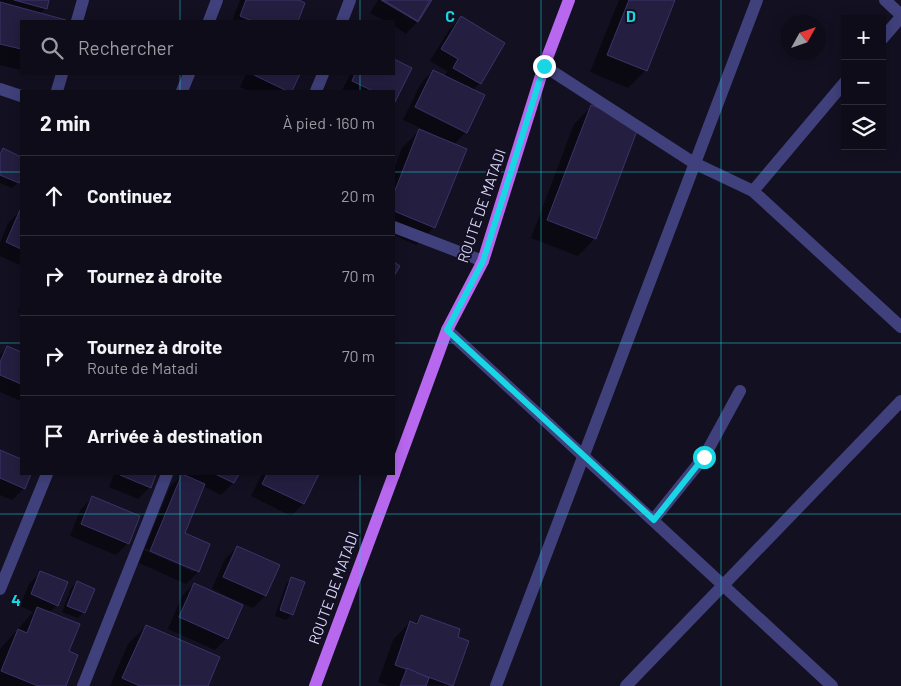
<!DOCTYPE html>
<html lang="fr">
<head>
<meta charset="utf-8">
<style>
	body { margin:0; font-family:Barlow,sans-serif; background:#171522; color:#f1f3f6 }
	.controls { position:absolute; right:15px; top:15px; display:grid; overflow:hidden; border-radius:0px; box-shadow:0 2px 12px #0003 }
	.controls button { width:45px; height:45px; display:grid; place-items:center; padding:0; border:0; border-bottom:1px solid #2e2c38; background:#0e0c19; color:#f1f3f6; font:25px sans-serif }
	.compass { position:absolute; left:781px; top:15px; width:45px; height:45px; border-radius:50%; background:#0e0c19; box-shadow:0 2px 12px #0003; rotate:50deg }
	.stop { position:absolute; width:15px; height:15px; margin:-11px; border:4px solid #18d6e4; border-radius:50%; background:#fff }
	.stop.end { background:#18d6e4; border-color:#fff; box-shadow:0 1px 5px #0008 }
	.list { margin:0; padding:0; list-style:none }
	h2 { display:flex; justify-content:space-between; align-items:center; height:65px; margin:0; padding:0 20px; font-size:21px }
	h2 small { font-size:16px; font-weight:400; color:#9b9ba2 }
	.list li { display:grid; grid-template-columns:32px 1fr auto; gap:15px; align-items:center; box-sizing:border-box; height:80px; padding:0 20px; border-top:1px solid #2e2c38 }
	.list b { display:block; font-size:19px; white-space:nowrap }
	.list p { margin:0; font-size:16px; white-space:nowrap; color:#9b9ba2 }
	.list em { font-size:16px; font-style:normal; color:#9b9ba2 }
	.icon { flex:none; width:28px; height:28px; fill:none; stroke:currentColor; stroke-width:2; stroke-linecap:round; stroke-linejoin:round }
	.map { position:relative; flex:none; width:901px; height:686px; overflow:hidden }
	.search { position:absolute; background:#0e0c19; box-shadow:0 2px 12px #0003; left:20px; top:20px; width:375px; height:55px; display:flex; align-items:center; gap:12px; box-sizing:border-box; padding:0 18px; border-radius:0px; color:#9b9ba2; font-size:19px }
	.panel { position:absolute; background:#0e0c19; box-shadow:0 2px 12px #0003; left:20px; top:90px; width:375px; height:385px; border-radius:0px }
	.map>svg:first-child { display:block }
</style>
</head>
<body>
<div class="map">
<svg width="901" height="686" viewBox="0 0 901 686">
	<rect width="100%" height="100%" fill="#131021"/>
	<!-- shadow -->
	<g fill="#0007">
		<path d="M0,0H48L46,8L39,14L65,21H21V70L0,65Z"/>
		<path d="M240,0H296L304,3L296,21H232Z"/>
		<path d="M378,0H430L417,22L406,34L394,26V21H385L370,13Z"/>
		<path d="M619,0H673L646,70L628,88L590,72Z"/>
		<path d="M461,18L480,83L472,91L466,132L453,145L434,227L416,245L394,235V169L402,148L419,131L434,137L435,135L403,120L421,83L433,71L444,77L447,71L430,61L449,30Z"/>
		<path d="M394,60L410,69L394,101V91H342L350,74H394Z"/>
		<path d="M246,74H299L291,91H249L240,87Z"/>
		<path d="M592,106L595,238L578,256L531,238L574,124Z"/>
		<path d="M3,150L21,158V176L18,183L12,188L0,183V153Z"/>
		<path d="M20,211L21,263L20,265L0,256V243L8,223Z"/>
		<path d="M21,304V314L18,312Z"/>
		<path d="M7,347L21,354V401L0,392V355Z"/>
		<path d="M0,451L21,461V474H30L24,488L12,500L0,495Z"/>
		<path d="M114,474H155L150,487L138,499L109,487Z"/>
		<path d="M188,474H237L233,483L221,495L203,486L183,534L209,545L198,572L186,584L139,563L144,550L194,572V569L145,548L170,487L182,475L186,477Z"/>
		<path d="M262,474H318L303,504L291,516L251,496Z"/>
		<path d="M92,498L128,543L116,555L70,536L80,510Z"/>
		<path d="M237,547L279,566L265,596L253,608L212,589L225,559Z"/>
		<path d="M41,572L57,605L49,613L68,651L64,686H0V649L33,612L20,606L29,584Z"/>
		<path d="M292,578V614L286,620L275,616L286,584Z"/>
		<path d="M77,582L93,589L83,613L78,618L62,612L71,588Z"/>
		<path d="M194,584L227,638L215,650L168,629L182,596Z"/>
		<path d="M421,616L452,685L389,686L378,682L393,640L410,622L414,624Z"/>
		<path d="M146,626L207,686H110L128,644Z"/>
	</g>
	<!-- building -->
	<g fill="#241e40" stroke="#3c336a">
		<path d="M14,0H49L47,9Z"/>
		<path d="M246,0H299L305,3L298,21H252L240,16Z"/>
		<path d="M381,0H432L418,22Z"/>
		<path d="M383,0H430L418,21Z"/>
		<path d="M629,0H675L647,71L607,55Z"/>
		<path d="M0,2L66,20V21H21V49L0,44Z"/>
		<path d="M461,16L505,43L481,84L453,68L458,59L441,49Z"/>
		<path d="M394,59L412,68L395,102L394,91H373L352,81L355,74H394Z"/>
		<path d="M433,70L485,95L467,133L415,107Z"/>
		<path d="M252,74H300L292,91H287Z"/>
		<path d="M591,105L640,123L596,239L547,220Z"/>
		<path d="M419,129L467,149L435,228L394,211V193Z"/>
		<path d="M3,148L21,157V179L19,183L0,175V155Z"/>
		<path d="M20,210H21V249L6,242Z"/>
		<path d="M394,262L400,266L394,276Z"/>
		<path d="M7,346L21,352V384L0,375V362Z"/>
		<path d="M0,450L21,459V474H31L25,489L0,478Z"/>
		<path d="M121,474H156L151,488L120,475Z"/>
		<path d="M182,474L205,484L185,533L210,544L199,572L150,551Z"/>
		<path d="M215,474H239L234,483Z"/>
		<path d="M267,474H319L304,504L262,484Z"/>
		<path d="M92,496L140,516L129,544L81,524Z"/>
		<path d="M237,546L280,565L266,596L223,577Z"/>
		<path d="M40,571L68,582L58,606L31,594Z"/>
		<path d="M291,577L305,582L293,615L280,610Z"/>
		<path d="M77,581L95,589L85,613L67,606Z"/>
		<path d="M194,583L243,605L228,639L179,617Z"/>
		<path d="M37,607L80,624L69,651L78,655L66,686H38L1,671L18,629L27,633Z"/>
		<path d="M421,615L460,629L458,637L469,641L453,686L395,665L410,621L417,624Z"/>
		<path d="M146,625L220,657L208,686H140L122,678Z"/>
		<path d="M407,668L429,678L426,686H400Z"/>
	</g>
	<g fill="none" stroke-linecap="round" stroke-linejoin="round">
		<!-- minor -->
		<g stroke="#40407c" stroke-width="12">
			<path d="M885,0L901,15"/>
			<path d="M77,21L83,0"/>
			<path d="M209,21L217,0"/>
			<path d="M342,21L350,0"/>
			<path d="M882,39L901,17"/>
			<path d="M544,66L694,163L753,191L901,327"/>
			<path d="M0,89L21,96"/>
			<path d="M57,91L62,74"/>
			<path d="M182,91L189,74"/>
			<path d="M316,91L323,74"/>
			<path d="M753,191L845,82"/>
			<path d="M394,227L483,261"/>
			<path d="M447,330L832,686"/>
			<path d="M654,519L704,457L740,391"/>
			<path d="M0,589L47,474"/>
			<path d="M83,686L167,474"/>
			<path d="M496,686C584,458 669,228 757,0"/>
			<path d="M626,686L901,401"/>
		</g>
		<!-- major -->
		<g stroke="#b867ef" stroke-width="12">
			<path d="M394,474L447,330L483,261L544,66L569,0"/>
			<path d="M315,686L394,474"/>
		</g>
	</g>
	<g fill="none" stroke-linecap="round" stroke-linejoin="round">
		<!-- route -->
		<path stroke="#18d6e4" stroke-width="6" d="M544,66L483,261L447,330L654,520L704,457"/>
	</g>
	<!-- grid -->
	<path fill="none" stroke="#18d6e4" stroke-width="1" stroke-opacity="0.55" d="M180,0V21M360,0V21M541,0V686M721,0V686M180,74V91M360,74V91M0,172H21M394,172H901M0,343H21M394,343H901M180,474V686M360,474V686M0,514H901"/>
	<g text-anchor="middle" stroke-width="4" stroke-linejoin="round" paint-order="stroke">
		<!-- street labels -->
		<g font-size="15" fill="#d8d5fb" stroke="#131021">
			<text transform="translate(482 206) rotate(-71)" y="5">ROUTE DE MATADI</text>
			<text transform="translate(334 588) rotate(-70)" y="5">ROUTE DE MATADI</text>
		</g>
	</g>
	<g font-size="16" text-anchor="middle" font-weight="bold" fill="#18d6e4" stroke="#131021" stroke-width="4" stroke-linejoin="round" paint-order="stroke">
		<text x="450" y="22">C</text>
		<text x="631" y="22">D</text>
		<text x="16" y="606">4</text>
	</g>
</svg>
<div class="controls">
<button>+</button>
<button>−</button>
<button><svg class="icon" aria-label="layers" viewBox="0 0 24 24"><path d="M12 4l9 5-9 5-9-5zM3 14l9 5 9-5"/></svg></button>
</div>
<svg class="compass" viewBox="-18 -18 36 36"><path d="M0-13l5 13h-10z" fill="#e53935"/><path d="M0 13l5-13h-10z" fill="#9b9ba2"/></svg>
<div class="stop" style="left:704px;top:457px"></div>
<div class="stop end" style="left:544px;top:66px"></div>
<div class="search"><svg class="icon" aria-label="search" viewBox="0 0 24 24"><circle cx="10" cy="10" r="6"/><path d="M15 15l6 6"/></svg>Rechercher</div>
<section class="panel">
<h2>2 min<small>À pied · 160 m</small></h2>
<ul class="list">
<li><svg class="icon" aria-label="ahead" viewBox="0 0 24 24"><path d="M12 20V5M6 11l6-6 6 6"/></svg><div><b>Continuez</b></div><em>20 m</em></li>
<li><svg class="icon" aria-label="right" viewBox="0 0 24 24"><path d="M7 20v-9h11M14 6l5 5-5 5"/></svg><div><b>Tournez à droite</b></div><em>70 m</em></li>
<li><svg class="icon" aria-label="right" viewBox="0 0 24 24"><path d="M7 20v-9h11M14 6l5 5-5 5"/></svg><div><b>Tournez à droite</b><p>Route de Matadi</p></div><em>70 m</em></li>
<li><svg class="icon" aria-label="arrive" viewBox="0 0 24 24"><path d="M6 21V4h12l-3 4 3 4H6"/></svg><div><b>Arrivée à destination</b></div></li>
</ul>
</section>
</div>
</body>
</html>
